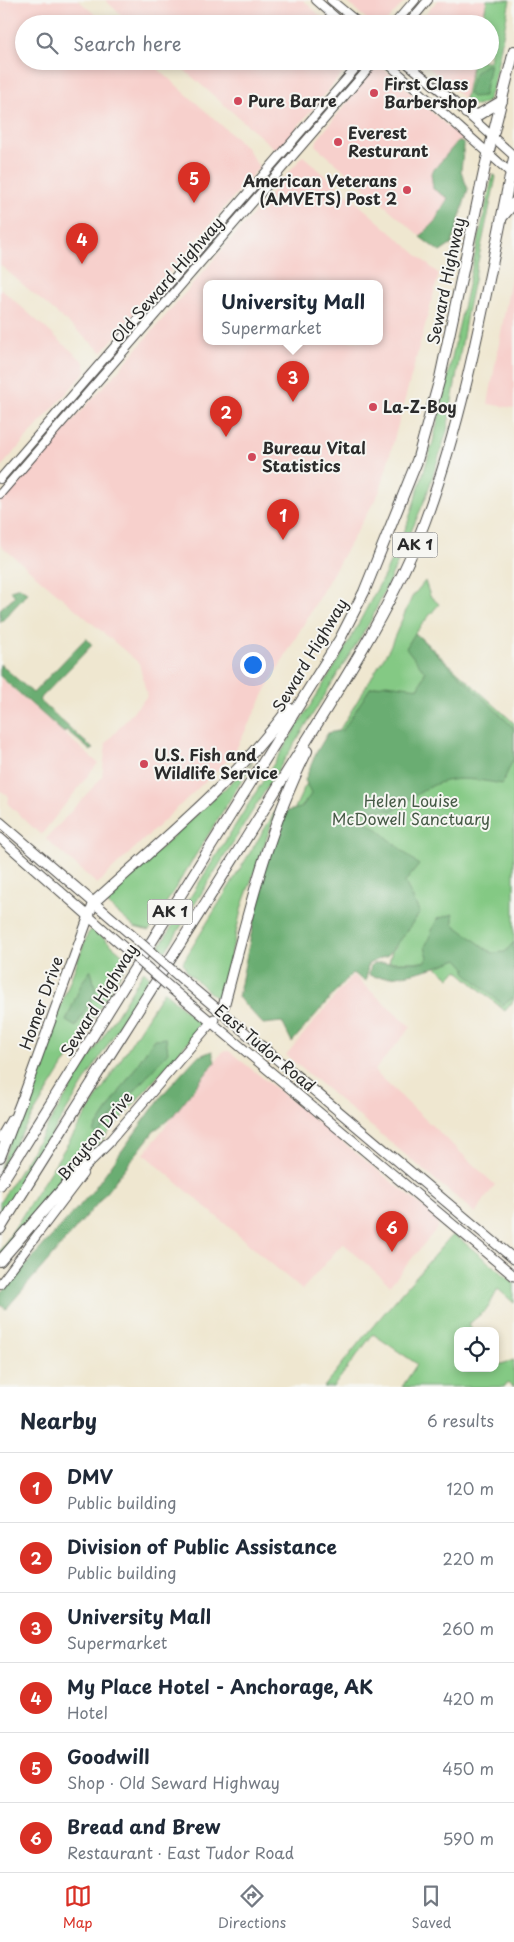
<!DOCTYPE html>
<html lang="en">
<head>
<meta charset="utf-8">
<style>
	body { margin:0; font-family:"Playpen Sans",sans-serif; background:#f6f6f7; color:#1f2937 }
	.controls { position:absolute; right:15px; bottom:15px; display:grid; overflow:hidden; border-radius:10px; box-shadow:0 2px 8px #0003 }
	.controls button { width:45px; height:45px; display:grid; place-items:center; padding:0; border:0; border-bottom:1px solid #e0e1e3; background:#fff; color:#1f2937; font:25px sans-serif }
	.you { position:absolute; left:252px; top:664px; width:18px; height:18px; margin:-12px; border:4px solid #fff; border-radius:50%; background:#1a73e8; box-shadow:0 0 0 8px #1a73e833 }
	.badge { display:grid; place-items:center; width:32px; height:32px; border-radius:50%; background:#d93025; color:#fff; font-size:16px; font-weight:700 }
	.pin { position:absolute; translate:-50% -41px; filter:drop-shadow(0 1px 2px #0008) }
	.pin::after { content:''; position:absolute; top:26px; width:18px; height:15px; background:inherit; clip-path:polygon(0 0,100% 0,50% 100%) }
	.popup { position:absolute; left:203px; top:280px; width:180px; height:65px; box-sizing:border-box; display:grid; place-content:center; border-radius:10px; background:#fff; filter:drop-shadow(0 1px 4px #0005); font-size:16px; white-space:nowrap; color:#747a83 }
	.popup b { font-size:19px; color:#1f2937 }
	.popup::after { content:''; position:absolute; left:50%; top:100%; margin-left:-10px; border:10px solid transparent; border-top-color:#fff }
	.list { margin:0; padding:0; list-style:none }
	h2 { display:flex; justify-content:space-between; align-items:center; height:65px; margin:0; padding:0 20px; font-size:21px }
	h2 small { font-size:16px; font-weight:400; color:#747a83 }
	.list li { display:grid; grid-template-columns:32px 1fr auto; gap:15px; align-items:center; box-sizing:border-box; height:70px; padding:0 20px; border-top:1px solid #e0e1e3 }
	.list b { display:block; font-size:19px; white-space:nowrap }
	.list p { margin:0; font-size:16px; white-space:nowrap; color:#747a83 }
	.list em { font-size:16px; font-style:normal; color:#747a83 }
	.icon { flex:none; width:28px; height:28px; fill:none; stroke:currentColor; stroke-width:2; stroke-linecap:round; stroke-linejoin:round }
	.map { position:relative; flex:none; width:514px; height:1387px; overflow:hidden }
	.search { position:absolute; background:#fff; box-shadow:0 2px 8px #0003; left:15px; right:15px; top:15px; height:55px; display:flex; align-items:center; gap:12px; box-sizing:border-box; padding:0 18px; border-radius:28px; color:#747a83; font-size:19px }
	.sheet { height:485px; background:#fff }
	nav { display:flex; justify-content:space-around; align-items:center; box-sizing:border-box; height:70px; border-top:1px solid #e0e1e3; background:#fff; font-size:14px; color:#747a83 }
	nav a { display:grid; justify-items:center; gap:2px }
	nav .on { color:#d93025 }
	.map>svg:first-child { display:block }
</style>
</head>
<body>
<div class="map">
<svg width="514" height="1387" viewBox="0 0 514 1387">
	<rect width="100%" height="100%" fill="#f6f6f2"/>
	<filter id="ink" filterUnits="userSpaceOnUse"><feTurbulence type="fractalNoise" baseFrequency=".02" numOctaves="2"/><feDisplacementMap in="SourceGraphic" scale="10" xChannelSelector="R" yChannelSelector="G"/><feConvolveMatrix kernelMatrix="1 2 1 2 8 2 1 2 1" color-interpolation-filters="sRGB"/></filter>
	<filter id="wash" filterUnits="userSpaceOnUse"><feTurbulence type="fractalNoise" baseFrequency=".0096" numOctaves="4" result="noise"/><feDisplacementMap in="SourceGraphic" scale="20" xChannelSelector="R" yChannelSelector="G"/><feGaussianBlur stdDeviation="1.12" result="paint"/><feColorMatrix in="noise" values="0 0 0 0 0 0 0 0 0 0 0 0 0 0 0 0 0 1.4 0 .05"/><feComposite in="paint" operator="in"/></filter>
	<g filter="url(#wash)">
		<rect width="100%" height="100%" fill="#efe7d0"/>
		<!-- built -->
		<g fill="#f7d0cc" fill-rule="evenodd">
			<path d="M0,0H78L106,24H24V61H149L245,146L259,167L102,352L0,265Z"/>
			<path d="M105,0H303L329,24H131Z"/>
			<path d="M345,0H406L384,24H372Z"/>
			<path d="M438,0H488L483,24H417Z"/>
			<path d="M174,61H353L277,151Z"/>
			<path d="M421,61H474L465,99Z"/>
			<path d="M383,68L462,139L453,196L428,243L316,146L317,140L373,70Z"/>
			<path d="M303,156L439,274L380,491L268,686L233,755L97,884L46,839L102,777L106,743L147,696L139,663L0,545V501L124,364ZM207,283H379V341H207Z"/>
			<path d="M514,261V408L488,404Z"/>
			<path d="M0,288L84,362L86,371L0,468Z"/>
			<path d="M0,678L98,763L41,835L8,804L9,797L0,790Z"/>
			<path d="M353,975L411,1027L374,1071L495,1185L475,1213L286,1055Z"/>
			<path d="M223,1051H229L437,1218L438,1227L390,1285L343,1243L302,1290L144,1154Z"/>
		</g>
		<!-- green -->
		<g fill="#84c984" stroke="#587a58">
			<path d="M487,0H510L493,87L487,102L477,106L467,104L465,99L473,61H490V24H482Z"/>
			<path d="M493,174L496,177L467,313L447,431L426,497L402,553L370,622L165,952L159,947L340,658L384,576L407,525L433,442Z"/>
			<path d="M425,581L430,596L439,604L415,633L514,723V1000L505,1011L457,970L450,978L427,959L424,962H389L392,951L397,945L282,837L304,788L389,649L412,597Z"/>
			<path d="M253,762L149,931L134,927L104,901Z"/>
			<path d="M278,807L242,906L222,995L218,1000L187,972L183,962Z"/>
			<path d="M93,929L129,960L0,1168L88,933Z"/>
			<path d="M144,971L150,977L0,1217V1202Z"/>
			<path d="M164,991L202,1026L2,1254L0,1251Z"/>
			<path d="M455,1235L514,1283V1303L498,1289L488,1308L469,1324L473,1331H458V1368H495V1366L514,1360V1387L507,1383L504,1387H402L417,1364L373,1334L333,1387H324L361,1340L450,1237Z"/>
		</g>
		<!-- forest -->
		<g fill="#6bad72" stroke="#4b6c4e">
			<path d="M490,63L484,96L472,97L468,94C473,75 472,72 490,63Z"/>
			<path d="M458,141L464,143L461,171L468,189L452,244L440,252L420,237L435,221L448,198L433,189L431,173Z"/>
			<path d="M20,587L28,593L0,623V609L15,596L10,590Z"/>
			<path d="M415,633L514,728V758L502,784C448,774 438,778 394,811L376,809L360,814V819L374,826L419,865L405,882L420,913L388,955L368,964L366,981L352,973L292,1042L282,1022L263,1024L238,997L267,859L287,811L301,808L311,794L305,780L316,753L328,733L343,730L370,688L386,684L419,688L425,672L406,648Z"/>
			<path d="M86,638L92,645L39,700L93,749L91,751L66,730L64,733L0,676V664L33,693Z"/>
			<path d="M453,914V924L492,953L505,952L514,942V997L503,1005L465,972L466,968L458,959C439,967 387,983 369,975L371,965L376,963L424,962L428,957L425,947L437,919Z"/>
			<path d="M91,970L96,991L76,1027L66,1021L82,982Z"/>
			<path d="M166,1038L168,1052L97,1135L93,1132L154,1039Z"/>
			<path d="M212,1051L215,1062L172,1117L155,1130L97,1204L6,1309L0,1305V1293L91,1193L164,1093L197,1057Z"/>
		</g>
	</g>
	<g filter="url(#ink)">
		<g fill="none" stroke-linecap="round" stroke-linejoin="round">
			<!-- secondary casing -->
			<g stroke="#484744" stroke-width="10">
				<g id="secondary">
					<path d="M316,0L343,24"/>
					<path d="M331,0L360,24"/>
					<path d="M394,24L415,0"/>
					<path d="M408,24L428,0"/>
					<path d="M385,61L514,176"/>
					<path d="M404,61L452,100L514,156"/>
					<path d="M0,479L362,61"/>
					<path d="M0,494L375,61"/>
					<path d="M0,1138L11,1119"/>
					<path d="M0,1284L83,1174"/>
				</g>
			</g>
			<!-- primary casing -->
			<g stroke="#484744" stroke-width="11">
				<g id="primary">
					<path d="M0,822L136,939"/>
					<path d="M0,838L128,951"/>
					<path d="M183,980L514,1259"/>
					<path d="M173,990L514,1276"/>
					<path d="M22,1100L94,902"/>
					<path d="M109,1142L214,1019"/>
				</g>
			</g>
			<!-- highway casing -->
			<g stroke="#484744" stroke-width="12">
				<g id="highway">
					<path d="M466,113L478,115L502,101"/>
					<path d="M503,216L514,203"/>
					<path d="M94,902C162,840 234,783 289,708"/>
					<path d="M220,1012L224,1005C247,918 267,831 307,751"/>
					<path d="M0,1157L22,1100"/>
					<path d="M0,1185L340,639L364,592L417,461L440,378L485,167L514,51"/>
					<path d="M0,1229C93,1079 190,931 282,780C332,699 392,610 425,521C468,405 488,279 514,158"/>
					<path d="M0,1261L65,1186L109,1142"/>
				</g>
			</g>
			<!-- secondary -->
			<use href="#secondary" stroke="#fff" stroke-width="8"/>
			<!-- primary -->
			<use href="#primary" stroke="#fff" stroke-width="9"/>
			<!-- highway -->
			<use href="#highway" stroke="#fff" stroke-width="10"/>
			<!-- primary-bridge casing -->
			<g stroke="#484744" stroke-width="11" stroke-linecap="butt">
				<g id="primary-bridge">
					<path d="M136,939L183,980"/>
					<path d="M128,951L173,990"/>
				</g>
			</g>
			<!-- primary-bridge -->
			<use href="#primary-bridge" stroke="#fff" stroke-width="9"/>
		</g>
	</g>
	<!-- markers -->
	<g fill="#d1495b" stroke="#f6f6f2" stroke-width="2">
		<circle cx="374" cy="93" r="5"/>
		<circle cx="238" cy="101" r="5"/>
		<circle cx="338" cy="142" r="5"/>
		<circle cx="407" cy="190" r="5"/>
		<circle cx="373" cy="407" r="5"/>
		<circle cx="252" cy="457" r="5"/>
		<circle cx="144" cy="764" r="5"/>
	</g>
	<g text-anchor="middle" stroke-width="4" stroke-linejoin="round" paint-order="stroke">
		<!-- shield labels -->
		<g fill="#f6f6f2" stroke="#686867" stroke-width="1">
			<rect x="392.5" y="532.5" width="45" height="25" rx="4"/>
			<rect x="147.5" y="899.5" width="45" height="25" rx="4"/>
		</g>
		<g font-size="15" font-weight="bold" fill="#2b2b2b">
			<text x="415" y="550">AK 1</text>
			<text x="170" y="917">AK 1</text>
		</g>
		<!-- poi labels -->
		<g font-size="16" font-weight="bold" fill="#2b2b2b" stroke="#f6f6f2" text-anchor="start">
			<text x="384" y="90">First Class<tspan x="384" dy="18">Barbershop</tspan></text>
			<text x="248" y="107">Pure Barre</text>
			<text x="348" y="139">Everest<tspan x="348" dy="18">Resturant</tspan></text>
			<text x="397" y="187" text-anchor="end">American Veterans<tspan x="397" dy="18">(AMVETS) Post 2</tspan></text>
			<text x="383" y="413">La-Z-Boy</text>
			<text x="262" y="454">Bureau Vital<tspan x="262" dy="18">Statistics</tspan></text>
			<text x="154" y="761">U.S. Fish and<tspan x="154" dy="18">Wildlife Service</tspan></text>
		</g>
		<!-- street labels -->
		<g font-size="16" fill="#2b2b2b" stroke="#f6f6f2">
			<text transform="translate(167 280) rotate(-49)" y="6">Old Seward Highway</text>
			<text transform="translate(446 281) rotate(-78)" y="6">Seward Highway</text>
			<text transform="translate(310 655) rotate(-59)" y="6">Seward Highway</text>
			<text transform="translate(99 1000) rotate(-58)" y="6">Seward Highway</text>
			<text transform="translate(41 1003) rotate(-70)" y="6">Homer Drive</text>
			<text transform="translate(265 1048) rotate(40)" y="6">East Tudor Road</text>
			<text transform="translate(95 1136) rotate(-51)" y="6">Brayton Drive</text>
		</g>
		<!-- park labels -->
		<g font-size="16" fill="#465a46" stroke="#f6f6f2">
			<text x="411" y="807">Helen Louise<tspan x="411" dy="18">McDowell Sanctuary</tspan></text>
		</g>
	</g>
</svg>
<div class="controls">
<button><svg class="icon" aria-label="locate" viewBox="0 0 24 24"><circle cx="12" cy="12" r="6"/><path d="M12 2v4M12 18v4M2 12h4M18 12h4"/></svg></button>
</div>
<div class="you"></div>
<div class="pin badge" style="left:283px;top:540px">1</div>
<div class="pin badge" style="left:226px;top:437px">2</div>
<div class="pin badge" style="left:293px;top:402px">3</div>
<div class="popup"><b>University Mall</b>Supermarket</div>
<div class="pin badge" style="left:82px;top:264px">4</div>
<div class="pin badge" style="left:194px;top:203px">5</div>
<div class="pin badge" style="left:392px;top:1252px">6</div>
<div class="search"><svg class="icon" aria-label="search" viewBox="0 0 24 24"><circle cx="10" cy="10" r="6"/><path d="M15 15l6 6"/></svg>Search here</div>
</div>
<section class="sheet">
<h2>Nearby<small>6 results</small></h2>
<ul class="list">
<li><span class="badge">1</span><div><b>DMV</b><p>Public building</p></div><em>120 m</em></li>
<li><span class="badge">2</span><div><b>Division of Public Assistance</b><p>Public building</p></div><em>220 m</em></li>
<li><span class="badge">3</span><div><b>University Mall</b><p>Supermarket</p></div><em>260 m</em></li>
<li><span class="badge">4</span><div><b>My Place Hotel - Anchorage, AK</b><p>Hotel</p></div><em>420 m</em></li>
<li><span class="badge">5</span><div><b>Goodwill</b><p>Shop · Old Seward Highway</p></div><em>450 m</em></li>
<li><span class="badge">6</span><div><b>Bread and Brew</b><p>Restaurant · East Tudor Road</p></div><em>590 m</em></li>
</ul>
</section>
<nav>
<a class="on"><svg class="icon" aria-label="map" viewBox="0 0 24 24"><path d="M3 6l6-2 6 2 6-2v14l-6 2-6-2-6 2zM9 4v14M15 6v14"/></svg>Map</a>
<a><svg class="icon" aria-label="directions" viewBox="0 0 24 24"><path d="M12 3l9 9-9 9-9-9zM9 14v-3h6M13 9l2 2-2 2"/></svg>Directions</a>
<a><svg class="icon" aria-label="saved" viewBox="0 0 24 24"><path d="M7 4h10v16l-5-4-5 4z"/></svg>Saved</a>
</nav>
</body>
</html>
